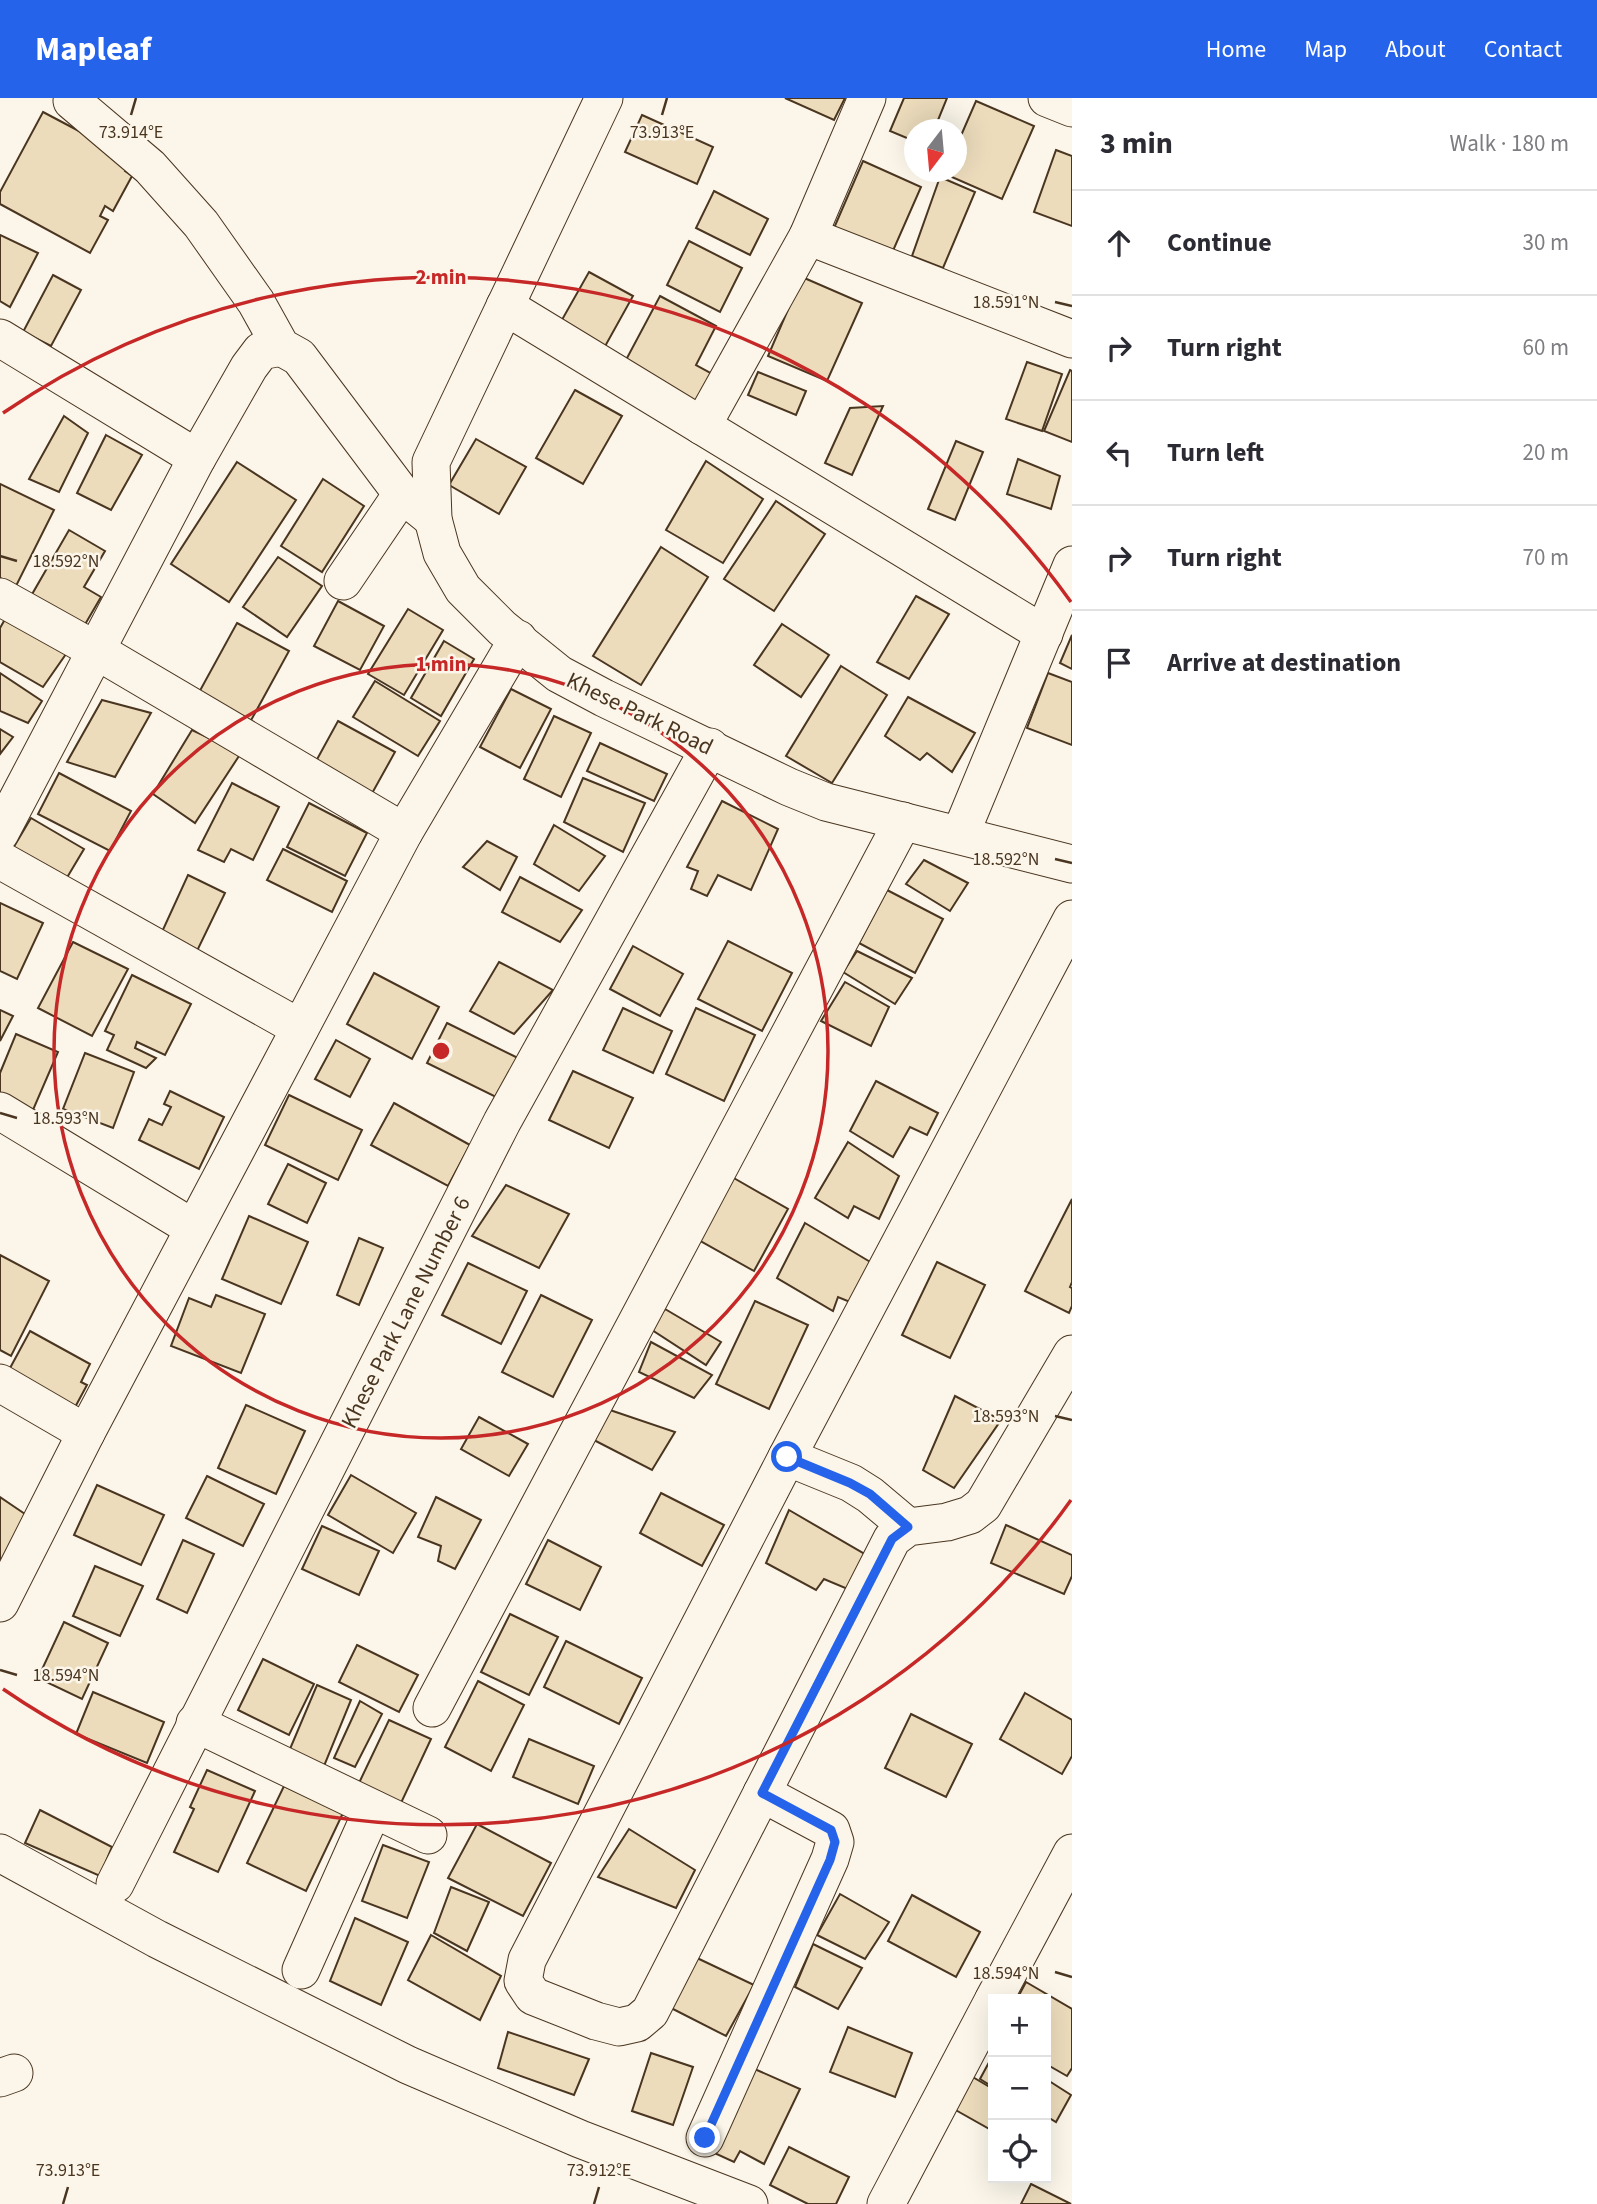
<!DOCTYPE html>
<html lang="en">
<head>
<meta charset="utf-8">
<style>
	body { margin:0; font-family:"Source Sans 3",sans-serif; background:#f7f7f7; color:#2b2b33 }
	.controls { position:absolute; right:21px; bottom:21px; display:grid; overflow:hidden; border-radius:0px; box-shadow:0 7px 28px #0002 }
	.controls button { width:63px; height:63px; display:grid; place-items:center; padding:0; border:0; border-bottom:2px solid #e1e1e2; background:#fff; color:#2b2b33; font:35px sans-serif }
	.compass { position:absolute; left:904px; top:21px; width:63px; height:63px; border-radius:50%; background:#fff; box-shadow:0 7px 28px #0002; rotate:196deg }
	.stop { position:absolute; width:21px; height:21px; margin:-16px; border:5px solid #2563eb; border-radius:50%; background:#fff }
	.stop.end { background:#2563eb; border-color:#fff; box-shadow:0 2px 7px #0008 }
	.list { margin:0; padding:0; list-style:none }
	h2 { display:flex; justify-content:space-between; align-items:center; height:91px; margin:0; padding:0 28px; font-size:30px }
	h2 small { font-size:23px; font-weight:400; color:#7c7c81 }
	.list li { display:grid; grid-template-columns:46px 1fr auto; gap:21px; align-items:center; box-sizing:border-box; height:105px; padding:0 28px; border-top:2px solid #e1e1e2 }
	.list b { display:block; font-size:26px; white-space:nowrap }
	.list em { font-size:23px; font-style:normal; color:#7c7c81 }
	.icon { flex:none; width:38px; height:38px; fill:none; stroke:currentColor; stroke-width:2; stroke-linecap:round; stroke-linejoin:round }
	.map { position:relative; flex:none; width:1072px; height:2106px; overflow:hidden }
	header { display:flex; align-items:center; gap:42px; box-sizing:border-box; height:98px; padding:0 35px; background:#2563eb; color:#fff }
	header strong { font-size:33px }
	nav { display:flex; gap:38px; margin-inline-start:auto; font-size:24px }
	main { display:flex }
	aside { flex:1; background:#fff }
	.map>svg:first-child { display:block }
</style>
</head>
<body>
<header>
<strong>Mapleaf</strong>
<nav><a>Home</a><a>Map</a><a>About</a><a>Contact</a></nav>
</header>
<main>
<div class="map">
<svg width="1072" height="2106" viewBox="0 0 1072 2106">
	<rect width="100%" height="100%" fill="#fbf6e9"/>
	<!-- building -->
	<g fill="#ecdcbc" stroke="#4a3520" stroke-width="2">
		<path d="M785,0H845L834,22Z"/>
		<path d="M904,0H947L934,32H914V43L890,33Z"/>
		<path d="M976,3L1034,28L1002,101L945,76L946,74H956V49Z"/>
		<path d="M43,14L132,61L125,73L132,78L113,113L105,108L100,118L108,122L90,155L0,106V94Z"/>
		<path d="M642,17L713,49L697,86L625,54Z"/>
		<path d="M1056,52L1072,58V128L1034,114Z"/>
		<path d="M863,63L921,89L892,155L834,130Z"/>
		<path d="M940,79L975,94L943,170L912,158Z"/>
		<path d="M714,93L768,121L750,157L696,130Z"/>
		<path d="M0,137L38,155L10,209L0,203Z"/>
		<path d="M689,143L742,170L720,214L667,187Z"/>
		<path d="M589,174L633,198L603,252L559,227Z"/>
		<path d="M53,177L81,192L51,248L23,234Z"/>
		<path d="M802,179L862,205L827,283L768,258Z"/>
		<path d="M660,198L716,228L696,267L714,277L694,315L619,275Z"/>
		<path d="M1027,264L1062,276L1042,333L1006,321Z"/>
		<path d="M1070,272L1072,273V344L1044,333Z"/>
		<path d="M758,274L806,293L796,317L748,297Z"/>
		<path d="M575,292L622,318L583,386L536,360Z"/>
		<path d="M883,308L852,377L825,365L850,310Z"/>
		<path d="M64,318L88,335L59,394L29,381Z"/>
		<path d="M106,337L142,357L111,412L77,395Z"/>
		<path d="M476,341L526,369L499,416L449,387Z"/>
		<path d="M956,343L983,354L955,422L928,411Z"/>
		<path d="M1018,361L1060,378L1051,411L1007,396Z"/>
		<path d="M706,363L763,401L723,465L666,432Z"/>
		<path d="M237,364L296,402L229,504L171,466Z"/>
		<path d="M323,381L364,408L322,474L281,448Z"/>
		<path d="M0,386L54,412L16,488L0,480Z"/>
		<path d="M776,403L825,436L774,513L724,481Z"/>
		<path d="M69,432L105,453L84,489L101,499L80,535L27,505Z"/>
		<path d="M661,449L708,479L641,587L593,558Z"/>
		<path d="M278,459L322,488L287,539L243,509Z"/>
		<path d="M916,498L949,516L909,581L877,564Z"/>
		<path d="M338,503L384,528L360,572L314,548Z"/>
		<path d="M408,511L443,532L404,597L368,576Z"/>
		<path d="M8,516L66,556L43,589L0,564V530Z"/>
		<path d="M237,525L289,553L249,626L197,598Z"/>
		<path d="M782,526L829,557L801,599L754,567Z"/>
		<path d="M1072,537V571L1060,565Z"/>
		<path d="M444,543L474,561L441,618L411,600Z"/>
		<path d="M841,568L887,597L832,685L786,658Z"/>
		<path d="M0,575L42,603L28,625L0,613Z"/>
		<path d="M1048,575L1072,584V647L1027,630Z"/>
		<path d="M375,583L440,623L418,658L353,619Z"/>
		<path d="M511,591L551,611L520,670L480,649Z"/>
		<path d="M908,599L975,635L952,674L927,655L920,662L885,638Z"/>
		<path d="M102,602L151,615L115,679L67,664Z"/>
		<path d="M554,618L591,635L561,699L524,681Z"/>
		<path d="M338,623L395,654L365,708L309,676Z"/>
		<path d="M0,631L13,639L0,656Z"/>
		<path d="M192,632L241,655L195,725L153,696Z"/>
		<path d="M600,645L667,676L654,703L587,673Z"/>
		<path d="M59,675L131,713L110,753L38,716Z"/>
		<path d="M583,680L645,705L623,754L564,724Z"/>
		<path d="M232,685L279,709L253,762L231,751L224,764L198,752Z"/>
		<path d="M722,703L778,731L751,792L718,777L707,798L691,791L698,773L687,769Z"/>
		<path d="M309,705L367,735L345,778L287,749Z"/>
		<path d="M31,720L84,751L62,788L9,757Z"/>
		<path d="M554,727L605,758L579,793L534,766Z"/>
		<path d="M487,743L517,759L500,792L463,769Z"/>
		<path d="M283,751L347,783L332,814L267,782Z"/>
		<path d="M924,762L968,785L950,813L906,786Z"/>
		<path d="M188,777L225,795L197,853L161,836Z"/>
		<path d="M520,779L582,812L560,844L502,814Z"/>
		<path d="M887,792L943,821L915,875L859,845Z"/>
		<path d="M0,805L43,825L17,881L0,873Z"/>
		<path d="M728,843L792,875L762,933L698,901Z"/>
		<path d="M73,844L128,871L92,938L38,910Z"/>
		<path d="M633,848L683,876L660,918L610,891Z"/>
		<path d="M857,853L912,880L895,906L843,874Z"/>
		<path d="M499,864L553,892L514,936L470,913Z"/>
		<path d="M374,875L439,909L412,961L347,926Z"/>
		<path d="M132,877L191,906L165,957L137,944L135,950L156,960L146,970L107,952L114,937L105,933Z"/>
		<path d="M845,884L889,909L871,948L821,923Z"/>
		<path d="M623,910L672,933L653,975L603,952Z"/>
		<path d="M696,910L755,937L724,1003L666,976Z"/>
		<path d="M0,912L13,918L0,943Z"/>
		<path d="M447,925L520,961L500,1001L427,965Z"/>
		<path d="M16,936L58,954L33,1012L0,998V975Z"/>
		<path d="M336,942L370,961L350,999L315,981Z"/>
		<path d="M85,955L134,974L113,1030L63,1011Z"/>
		<path d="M573,973L633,1000L609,1050L549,1022Z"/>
		<path d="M876,983L938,1015L927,1037L910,1029L893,1059L850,1033Z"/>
		<path d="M170,993L224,1019L199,1071L139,1042L149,1021L162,1027L171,1009L164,1006Z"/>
		<path d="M289,997L362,1032L338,1082L265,1047Z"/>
		<path d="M394,1005L470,1047L448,1088L371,1047Z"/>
		<path d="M848,1044L899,1078L879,1121L854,1108L848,1120L815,1100Z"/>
		<path d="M288,1066L326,1085L307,1125L268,1106Z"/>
		<path d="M732,1079L788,1111L754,1173L697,1141Z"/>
		<path d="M506,1087L569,1116L539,1170L472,1138Z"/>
		<path d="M1072,1101V1184L1070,1189L1072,1190V1208L1069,1215L1025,1193Z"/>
		<path d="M249,1118L308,1144L281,1206L222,1181Z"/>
		<path d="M805,1125L872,1165L850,1204L838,1199L833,1213L777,1180Z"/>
		<path d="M359,1140L383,1150L359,1207L337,1197Z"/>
		<path d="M0,1157L49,1183L11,1258L0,1252Z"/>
		<path d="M937,1164L985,1187L950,1260L902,1237Z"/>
		<path d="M468,1165L527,1193L501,1246L442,1217Z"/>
		<path d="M216,1197L265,1216L241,1275L171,1248L189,1200L211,1209Z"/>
		<path d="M541,1197L592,1222L553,1299L502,1274Z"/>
		<path d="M755,1203L808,1227L769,1311L716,1286Z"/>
		<path d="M665,1211L721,1244L706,1267L649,1230Z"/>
		<path d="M30,1233L90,1266L81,1284L87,1287L73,1313L9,1272Z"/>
		<path d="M651,1244L712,1277L694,1300L639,1274Z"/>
		<path d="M955,1298L1001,1322L954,1390L923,1372Z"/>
		<path d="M246,1307L305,1333L276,1396L218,1370Z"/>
		<path d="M604,1310L675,1334L652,1372L588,1339Z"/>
		<path d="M479,1319L528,1346L509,1378L461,1351Z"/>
		<path d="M351,1377L416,1415L393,1455L328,1417Z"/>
		<path d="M207,1378L264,1406L243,1448L186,1420Z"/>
		<path d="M97,1387L164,1417L141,1467L74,1437Z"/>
		<path d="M661,1395L724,1427L702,1468L640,1435Z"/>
		<path d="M0,1399L25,1416L0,1471Z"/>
		<path d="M436,1399L481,1422L455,1471L438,1463L441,1448L418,1439Z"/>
		<path d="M789,1412L868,1458L850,1492L824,1481L816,1492L766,1465Z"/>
		<path d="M1006,1427L1072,1457V1478L1064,1496L991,1465Z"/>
		<path d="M322,1428L379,1453L359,1497L302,1471Z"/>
		<path d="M183,1442L214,1456L187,1515L157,1501Z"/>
		<path d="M548,1442L601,1469L580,1512L526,1486Z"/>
		<path d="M95,1468L143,1488L120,1538L73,1518Z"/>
		<path d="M510,1516L558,1539L529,1597L481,1574Z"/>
		<path d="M64,1524L108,1545L82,1601L38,1580Z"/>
		<path d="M566,1543L642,1580L619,1626L544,1589Z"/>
		<path d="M357,1547L418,1577L399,1614L339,1584Z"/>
		<path d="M263,1561L314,1586L289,1637L238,1612Z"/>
		<path d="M478,1583L524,1607L491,1673L445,1649Z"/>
		<path d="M317,1587L351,1602L322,1673L287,1658Z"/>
		<path d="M93,1594L164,1624L147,1665L76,1636Z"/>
		<path d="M1025,1595L1072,1622V1658L1062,1676L1000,1641Z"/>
		<path d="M360,1603L382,1616L355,1669L334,1660Z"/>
		<path d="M911,1616L972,1646L946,1699L885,1670Z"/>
		<path d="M389,1622L431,1641L401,1705L359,1685Z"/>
		<path d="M529,1641L594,1668L578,1706L513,1679Z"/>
		<path d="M207,1672L255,1693L218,1774L174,1754L194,1711L190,1709Z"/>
		<path d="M284,1688L343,1715L306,1793L247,1765Z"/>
		<path d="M40,1712L112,1749L100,1778L25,1745Z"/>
		<path d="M477,1726L551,1765L523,1818L448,1780Z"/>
		<path d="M629,1731L695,1772L676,1810L598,1779Z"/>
		<path d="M383,1747L429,1764L407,1820L362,1803Z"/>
		<path d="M451,1789L489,1804L467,1853L434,1835Z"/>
		<path d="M840,1796L889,1824L865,1861L817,1837Z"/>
		<path d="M912,1797L980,1834L956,1879L888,1843Z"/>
		<path d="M355,1820L408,1844L381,1907L330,1883Z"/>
		<path d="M431,1837L501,1878L480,1922L408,1882Z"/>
		<path d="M813,1846L862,1870L838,1911L795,1889Z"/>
		<path d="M697,1860L754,1887L726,1938L671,1910Z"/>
		<path d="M1026,1884L1072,1911V1970L1067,1978L1046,1966V1901H1017Z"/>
		<path d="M848,1929L912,1955L895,1999L830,1974Z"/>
		<path d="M508,1934L589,1961L574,1997L498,1970Z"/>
		<path d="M651,1955L693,1969L673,2027L632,2013Z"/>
		<path d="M993,1957V1989L980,1981Z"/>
		<path d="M750,1969L800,1991L764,2066L740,2053L734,2064L710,2053Z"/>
		<path d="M971,1978L993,1991V2033L952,2010Z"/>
		<path d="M1046,1981L1071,1997L1056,2024L1046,2018Z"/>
		<path d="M789,2049L849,2079L836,2106H808L770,2087Z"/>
		<path d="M1031,2086L1071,2106H1021Z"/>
	</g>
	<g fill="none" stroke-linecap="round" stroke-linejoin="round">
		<!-- minor casing -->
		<g stroke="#4a3520" stroke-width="39">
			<g id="minor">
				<path d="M604,0L431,364L433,421L442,455L463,491L502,530L559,576L604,600L789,689L826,704L1072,766"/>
				<path d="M1047,0L1072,10"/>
				<path d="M72,3L150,69L201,126L256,204L281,249L299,259L402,396L433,421"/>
				<path d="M808,138L1072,241"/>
				<path d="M505,208L1044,536"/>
				<path d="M0,240L197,360"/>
				<path d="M702,328L808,138L867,0"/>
				<path d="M343,483L402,396"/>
				<path d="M0,499L97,553L404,734"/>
				<path d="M0,735L197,360L249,269L261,253L281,249"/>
				<path d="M960,737L1072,467"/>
				<path d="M0,762L300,930"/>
				<path d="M1072,821L787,1359L527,1862L523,1883L533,1898L596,1923L619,1929L637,1925L650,1914L892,1441L908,1429L947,1424L970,1417L983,1407L1072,1256"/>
				<path d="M0,1013L193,1130"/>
				<path d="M0,1285L86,1335"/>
				<path d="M787,1359L851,1385L870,1397L908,1429"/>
				<path d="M0,1505L86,1335L404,734L518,541"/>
				<path d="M432,1610L903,723"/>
				<path d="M195,1625L428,1737"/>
				<path d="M0,1755L157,1841L408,1967L580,2041L749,2106"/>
				<path d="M115,1786L502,1024L710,649"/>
				<path d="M301,1872L373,1711"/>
				<path d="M994,1901L1072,1755"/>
				<path d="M0,1980L14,1975"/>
				<path d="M705,2040L830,1761L835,1744L831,1732L762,1695"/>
				<path d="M886,2106L993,1903"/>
			</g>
		</g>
		<!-- minor -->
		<use href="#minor" stroke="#fbf6e9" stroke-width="37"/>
	</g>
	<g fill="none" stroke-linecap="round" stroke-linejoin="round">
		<!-- route -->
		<path stroke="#2563eb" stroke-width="9" d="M705,2040L830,1762L835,1744L831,1732L762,1695L892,1441L908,1429L870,1396L850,1385L787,1359"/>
	</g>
	<!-- ticks -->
	<path fill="none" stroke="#4a3520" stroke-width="2.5" d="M131,17L136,0M662,17L667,0M1055,204L1072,208M0,458L17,463M1055,761L1072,765M0,1015L17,1020M1055,1318L1072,1322M0,1572L17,1577M1055,1874L1072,1879M63,2106L68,2089M594,2106L599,2089"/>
	<!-- distance rings -->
	<g fill="none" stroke="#c62828" stroke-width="3.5">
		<circle cx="441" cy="953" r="387"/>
		<path d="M1071 1402A774 774 0 0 1 3 1591M3 315A774 774 0 0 1 1071 504"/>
	</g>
	<g text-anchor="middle" stroke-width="5" stroke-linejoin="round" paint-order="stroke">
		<!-- street labels -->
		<g font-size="23" fill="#4a3520" stroke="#fbf6e9">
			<text transform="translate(640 615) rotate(26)" y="8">Khese Park Road</text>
			<text transform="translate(405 1214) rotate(-63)" y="8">Khese Park Lane Number 6</text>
		</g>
	</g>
	<g font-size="18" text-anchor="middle" fill="#4a3520" stroke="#fbf6e9" stroke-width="5" stroke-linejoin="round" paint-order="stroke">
		<text x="131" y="40">73.914°E</text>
		<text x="662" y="40">73.913°E</text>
		<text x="1006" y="210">18.591°N</text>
		<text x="66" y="469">18.592°N</text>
		<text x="1006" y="767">18.592°N</text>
		<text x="66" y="1026">18.593°N</text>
		<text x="1006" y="1324">18.593°N</text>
		<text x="66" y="1583">18.594°N</text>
		<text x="1006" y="1881">18.594°N</text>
		<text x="68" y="2078">73.913°E</text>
		<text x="599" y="2078">73.912°E</text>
	</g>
	<circle cx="441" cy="953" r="10" fill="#c62828" stroke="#fbf6e9" stroke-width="3.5"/>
	<g font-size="21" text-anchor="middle" font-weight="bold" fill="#c62828" stroke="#fbf6e9" stroke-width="5" stroke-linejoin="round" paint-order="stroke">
		<text x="441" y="186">2 min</text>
		<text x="441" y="573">1 min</text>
	</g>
</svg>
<div class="controls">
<button>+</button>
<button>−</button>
<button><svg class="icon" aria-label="locate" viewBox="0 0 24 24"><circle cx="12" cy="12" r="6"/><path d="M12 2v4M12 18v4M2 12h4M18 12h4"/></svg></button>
</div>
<svg class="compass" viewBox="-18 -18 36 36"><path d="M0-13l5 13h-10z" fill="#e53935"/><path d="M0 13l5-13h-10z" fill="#7c7c81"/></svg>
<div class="stop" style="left:787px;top:1359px"></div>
<div class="stop end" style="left:705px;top:2040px"></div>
</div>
<aside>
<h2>3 min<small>Walk · 180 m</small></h2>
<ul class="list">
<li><svg class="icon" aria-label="ahead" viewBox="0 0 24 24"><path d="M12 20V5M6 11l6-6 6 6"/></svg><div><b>Continue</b></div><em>30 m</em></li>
<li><svg class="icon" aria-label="right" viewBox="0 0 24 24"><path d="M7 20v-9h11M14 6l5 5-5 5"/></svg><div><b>Turn right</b></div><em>60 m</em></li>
<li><svg class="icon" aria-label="left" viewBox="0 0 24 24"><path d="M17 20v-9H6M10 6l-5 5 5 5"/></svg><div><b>Turn left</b></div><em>20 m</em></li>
<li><svg class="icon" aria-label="right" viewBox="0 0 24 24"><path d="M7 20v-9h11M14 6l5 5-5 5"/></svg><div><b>Turn right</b></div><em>70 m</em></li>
<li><svg class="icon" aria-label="arrive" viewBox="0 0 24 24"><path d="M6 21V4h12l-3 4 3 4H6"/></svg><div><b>Arrive at destination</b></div></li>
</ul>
</aside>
</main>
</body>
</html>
